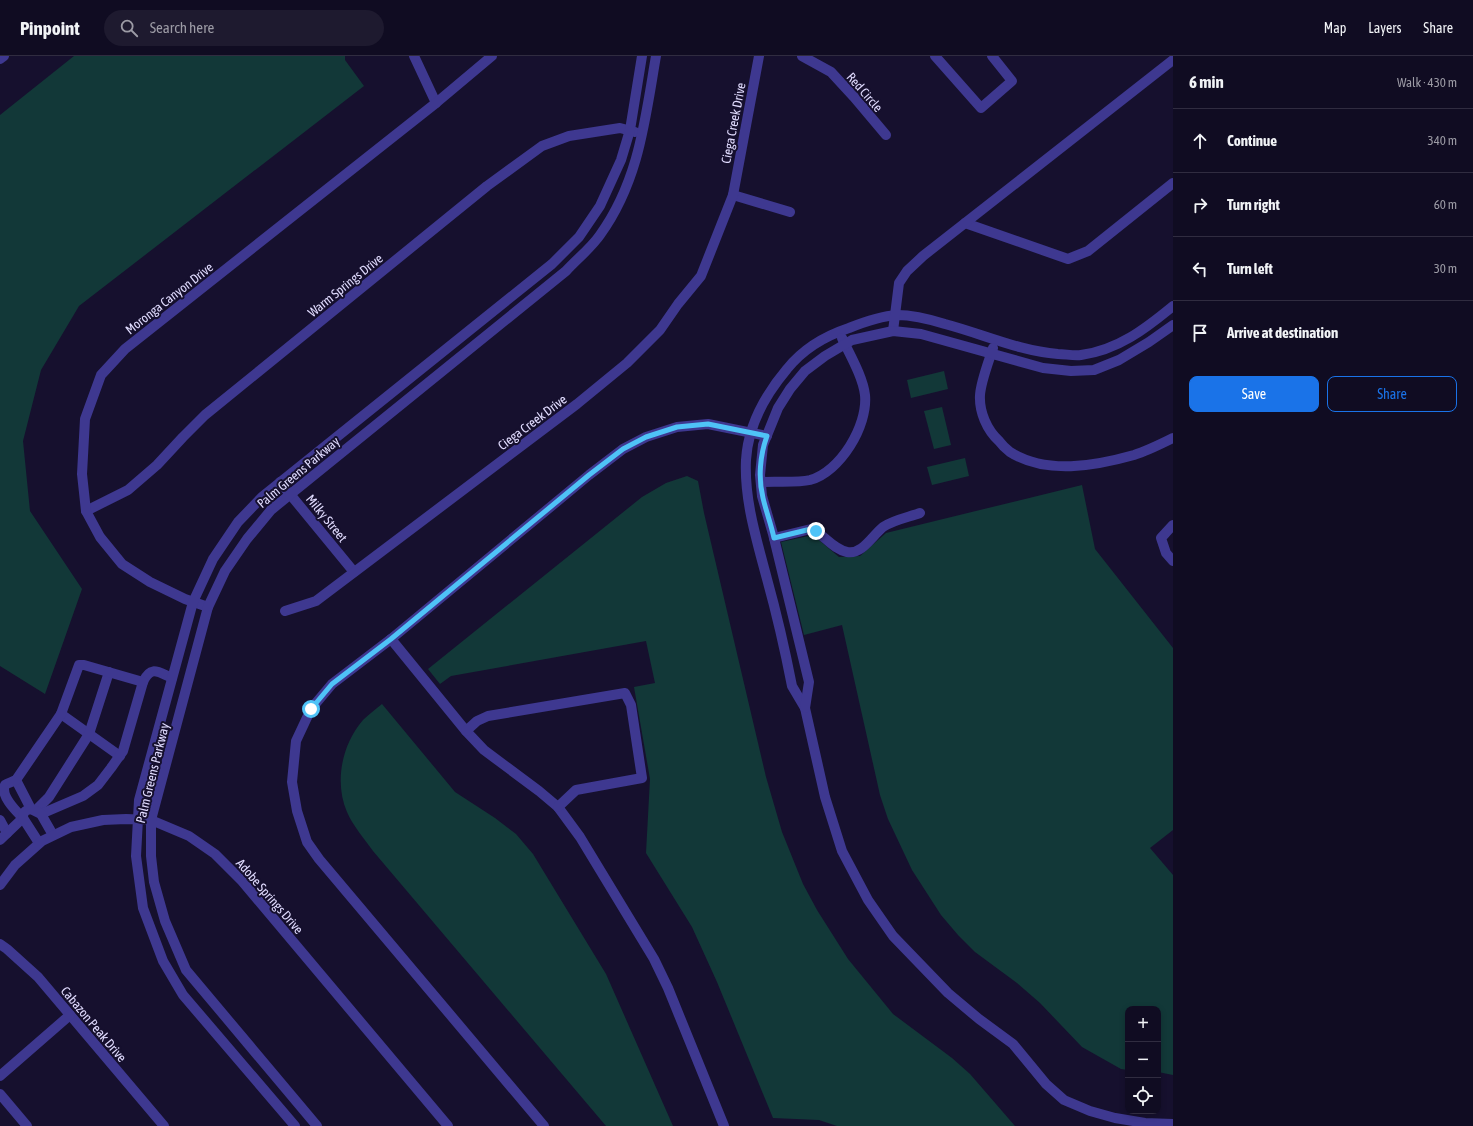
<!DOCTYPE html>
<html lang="en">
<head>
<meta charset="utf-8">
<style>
	body { margin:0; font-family:"Asap Condensed",sans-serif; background:#1e1a2f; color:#f1f3f6 }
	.controls { position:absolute; right:12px; bottom:12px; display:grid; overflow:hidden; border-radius:8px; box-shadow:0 2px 6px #0003 }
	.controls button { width:36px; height:36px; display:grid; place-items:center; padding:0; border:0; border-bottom:1px solid #302c40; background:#100c22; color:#f1f3f6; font:20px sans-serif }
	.stop { position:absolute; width:12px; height:12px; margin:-9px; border:3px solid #4fc3f7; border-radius:50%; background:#fff }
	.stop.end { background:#4fc3f7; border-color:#fff; box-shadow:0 1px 4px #0008 }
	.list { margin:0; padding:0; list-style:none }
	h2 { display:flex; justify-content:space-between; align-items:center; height:52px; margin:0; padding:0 16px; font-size:17px }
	h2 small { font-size:13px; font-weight:400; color:#9c9ba5 }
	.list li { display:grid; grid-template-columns:26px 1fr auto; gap:12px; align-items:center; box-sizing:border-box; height:64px; padding:0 16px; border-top:1px solid #302c40 }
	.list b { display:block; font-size:15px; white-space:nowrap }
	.list em { font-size:13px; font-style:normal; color:#9c9ba5 }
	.actions { display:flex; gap:8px; padding:12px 16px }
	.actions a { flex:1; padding:9px 0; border:1px solid #1a73e8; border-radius:8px; text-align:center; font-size:14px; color:#1a73e8 }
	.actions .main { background:#1a73e8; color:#fff }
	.icon { flex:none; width:22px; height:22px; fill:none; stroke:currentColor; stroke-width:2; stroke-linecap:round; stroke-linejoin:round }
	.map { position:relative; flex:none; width:1173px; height:1070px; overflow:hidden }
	header { display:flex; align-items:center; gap:24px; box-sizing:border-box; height:56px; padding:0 20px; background:#100c22; border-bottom:1px solid #302c40 }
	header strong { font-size:19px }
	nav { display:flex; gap:22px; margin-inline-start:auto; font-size:14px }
	.search { width:280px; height:36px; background:#1e1a2f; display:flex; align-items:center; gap:10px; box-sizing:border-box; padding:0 14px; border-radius:22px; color:#9c9ba5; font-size:15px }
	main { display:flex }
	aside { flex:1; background:#100c22 }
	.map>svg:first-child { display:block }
</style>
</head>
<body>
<header>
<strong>Pinpoint</strong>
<div class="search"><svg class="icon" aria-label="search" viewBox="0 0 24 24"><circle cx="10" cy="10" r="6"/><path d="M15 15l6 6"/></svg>Search here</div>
<nav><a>Map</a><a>Layers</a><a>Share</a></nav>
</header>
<main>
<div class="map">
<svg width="1173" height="1070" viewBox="0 0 1173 1070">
	<rect width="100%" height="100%" fill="#16102e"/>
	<!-- green -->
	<g fill="#123838">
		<path d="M74,0H345V4L364,30L79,250L41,314L23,385L30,455L82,533L45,638L0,610V59Z"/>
		<path d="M944,315L948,333L911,342L907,324Z"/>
		<path d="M942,351L951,389L934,393L924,355Z"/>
		<path d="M965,402L969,420L932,429L927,411Z"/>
		<path d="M687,420L698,425L704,457L766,721L782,776L803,828L817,854L848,903L893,958L952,1002L970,1018L1015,1070H837L819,1064L773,1062L717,926L692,871L646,797L650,723L634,631L655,627L646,585L451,620L440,628L428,613L642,441L666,427Z"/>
		<path d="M1082,429L1095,493L1173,592V774L1150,792L1173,819V1019L1158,1016V953H1128V1014L1121,1013L1082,991L1040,947L1017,927L975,896L958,879L941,859L912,814L888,763L880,739L842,569L804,579L781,486L813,479L839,501L860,500L886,477Z"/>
		<path d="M382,648L455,736L495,762L516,778L533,798L606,918L673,1070H606L373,795C364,782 353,770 347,756C334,726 342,688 363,664C369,658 376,653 382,648Z"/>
	</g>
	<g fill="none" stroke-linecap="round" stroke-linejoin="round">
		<!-- minor -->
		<g stroke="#3e3890" stroke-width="10">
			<path d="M414,0L436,47"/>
			<path d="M802,0L831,16L854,41L886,79"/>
			<path d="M935,0L981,52L1012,25L992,0"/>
			<path d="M0,3L4,0"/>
			<path d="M733,139L790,156"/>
			<path d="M965,167L1068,203L1088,195L1173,127"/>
			<path d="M1173,250C1145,273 1118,294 1081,299C1074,300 1065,298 1058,298C1019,295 983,278 945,268C929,263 913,259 897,259C881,260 864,266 849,272C825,280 803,293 787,313C765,339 748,369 746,404C744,444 757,485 767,523C777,559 785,594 792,630L805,652L825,741L842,795L868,844L893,880L948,937L979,963L1013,988L1046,1028L1064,1044L1090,1055L1115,1062L1145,1067L1173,1068"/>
			<path d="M893,275L899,227L907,215L923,200L1173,4"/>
			<path d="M993,292C989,305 981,325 980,339C979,356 987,374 999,385C1002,389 1006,393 1010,396C1046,419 1095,410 1134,399C1147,395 1161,388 1173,382"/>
			<path d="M280,426L354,516"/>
			<path d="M761,426C775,425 797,427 810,424C840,416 868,370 865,339C863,321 850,299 842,282"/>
			<path d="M86,455L128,434L157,409L183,381L205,359L487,130L542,90L569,80L620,72L635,76"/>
			<path d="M1173,469L1161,482L1166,497L1173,505"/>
			<path d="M774,482L811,473C824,478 832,493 847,496C862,499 872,480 883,471C893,464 909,461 920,457"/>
			<path d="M208,551L185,543L150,526L122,508L100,481L86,455L82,418L85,363L101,319L125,293L436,47L492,0"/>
			<path d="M285,555L316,545L577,348L627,307L660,274L678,248L701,220L733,139L759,0"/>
			<path d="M391,583L466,675L484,694L539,735L558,751L580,781L654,903L668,932L724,1070"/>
			<path d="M805,652L809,626L773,478L762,440L760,419L763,389L778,352L790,333L805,315L825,300L852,284L893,275L921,278L1043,312L1071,315L1094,314L1119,304L1149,286L1173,269"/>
			<path d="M61,658L120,700"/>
			<path d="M466,675L477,665L488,660L625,637L631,649L642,722L576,734L558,751"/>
			<path d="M16,724L31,753"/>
			<path d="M36,754L49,741L89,678L109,616"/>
			<path d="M41,758L83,740L98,729L111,712L123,695L143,626C151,609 158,616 172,622"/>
			<path d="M0,764L7,777"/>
			<path d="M0,784L23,762C16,755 0,740 5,729C8,727 12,726 16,724L61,658L79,609H84L143,626"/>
			<path d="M39,787L23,762C23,756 25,754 31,753L41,758L53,779"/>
			<path d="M0,829L15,809L42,785L71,771L103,764L126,763L151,764L189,780L215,798L242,825L448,1070"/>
			<path d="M0,888L7,893L38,921L164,1070"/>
			<path d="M0,1020L70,959"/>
			<path d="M0,1038L27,1070"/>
			<path d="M295,1070L183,939L163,905L143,852L136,800L139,744L193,546L213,503L238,466L262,441L552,208L579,181L600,150L621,104L630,74L642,0"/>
			<path d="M317,1070L186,914L165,865L154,826L151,800V764L208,551L225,515L247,483L271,454L566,215C577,203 591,192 600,179C639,125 645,64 656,0"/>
			<path d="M544,1070L319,803L307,786L297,755L292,726L296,685L311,653L332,628L391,583L589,419L623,393L646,381L677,371L708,368L767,380"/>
		</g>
	</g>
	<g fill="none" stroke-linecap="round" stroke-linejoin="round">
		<!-- route -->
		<path stroke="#4fc3f7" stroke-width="5" d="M311,653L332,628L391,583L589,419L623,393L646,381L677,371L708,368L767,380C760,399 758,422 763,442C766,455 771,468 774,482L811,473L816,475"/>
	</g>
	<g text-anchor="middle" stroke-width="4" stroke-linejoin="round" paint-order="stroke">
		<!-- street labels -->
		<g font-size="13" fill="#e1dcff" stroke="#16102e">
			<text transform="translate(865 36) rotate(49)" y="5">Red Circle</text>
			<text transform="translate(733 67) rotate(-79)" y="5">Ciega Creek Drive</text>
			<text transform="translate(345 229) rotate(-39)" y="5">Warm Springs Drive</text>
			<text transform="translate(169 242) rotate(-38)" y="5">Moronga Canyon Drive</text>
			<text transform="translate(532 366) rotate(-37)" y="5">Ciega Creek Drive</text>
			<text transform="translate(298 416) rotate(-40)" y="5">Palm Greens Parkway</text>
			<text transform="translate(327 462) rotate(51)" y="5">Milky Street</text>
			<text transform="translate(152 717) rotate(-76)" y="5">Palm Greens Parkway</text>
			<text transform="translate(270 840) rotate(49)" y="5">Adobe Springs Drive</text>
			<text transform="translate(94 968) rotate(50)" y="5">Cabazon Peak Drive</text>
		</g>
	</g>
</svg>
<div class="controls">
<button>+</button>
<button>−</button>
<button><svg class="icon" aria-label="locate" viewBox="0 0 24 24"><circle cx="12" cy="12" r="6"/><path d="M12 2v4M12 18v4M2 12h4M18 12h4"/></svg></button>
</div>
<div class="stop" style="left:311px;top:653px"></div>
<div class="stop end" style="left:816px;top:475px"></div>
</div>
<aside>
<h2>6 min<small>Walk · 430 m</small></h2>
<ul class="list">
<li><svg class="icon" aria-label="ahead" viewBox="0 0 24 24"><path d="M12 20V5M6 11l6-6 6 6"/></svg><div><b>Continue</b></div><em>340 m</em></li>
<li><svg class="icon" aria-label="right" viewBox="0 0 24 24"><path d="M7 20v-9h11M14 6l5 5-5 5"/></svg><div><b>Turn right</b></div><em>60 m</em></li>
<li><svg class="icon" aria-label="left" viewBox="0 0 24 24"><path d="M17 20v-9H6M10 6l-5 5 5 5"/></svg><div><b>Turn left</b></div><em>30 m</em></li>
<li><svg class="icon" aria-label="arrive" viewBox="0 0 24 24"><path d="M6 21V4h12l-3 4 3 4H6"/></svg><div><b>Arrive at destination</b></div></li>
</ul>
<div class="actions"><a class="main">Save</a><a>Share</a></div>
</aside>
</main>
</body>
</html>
